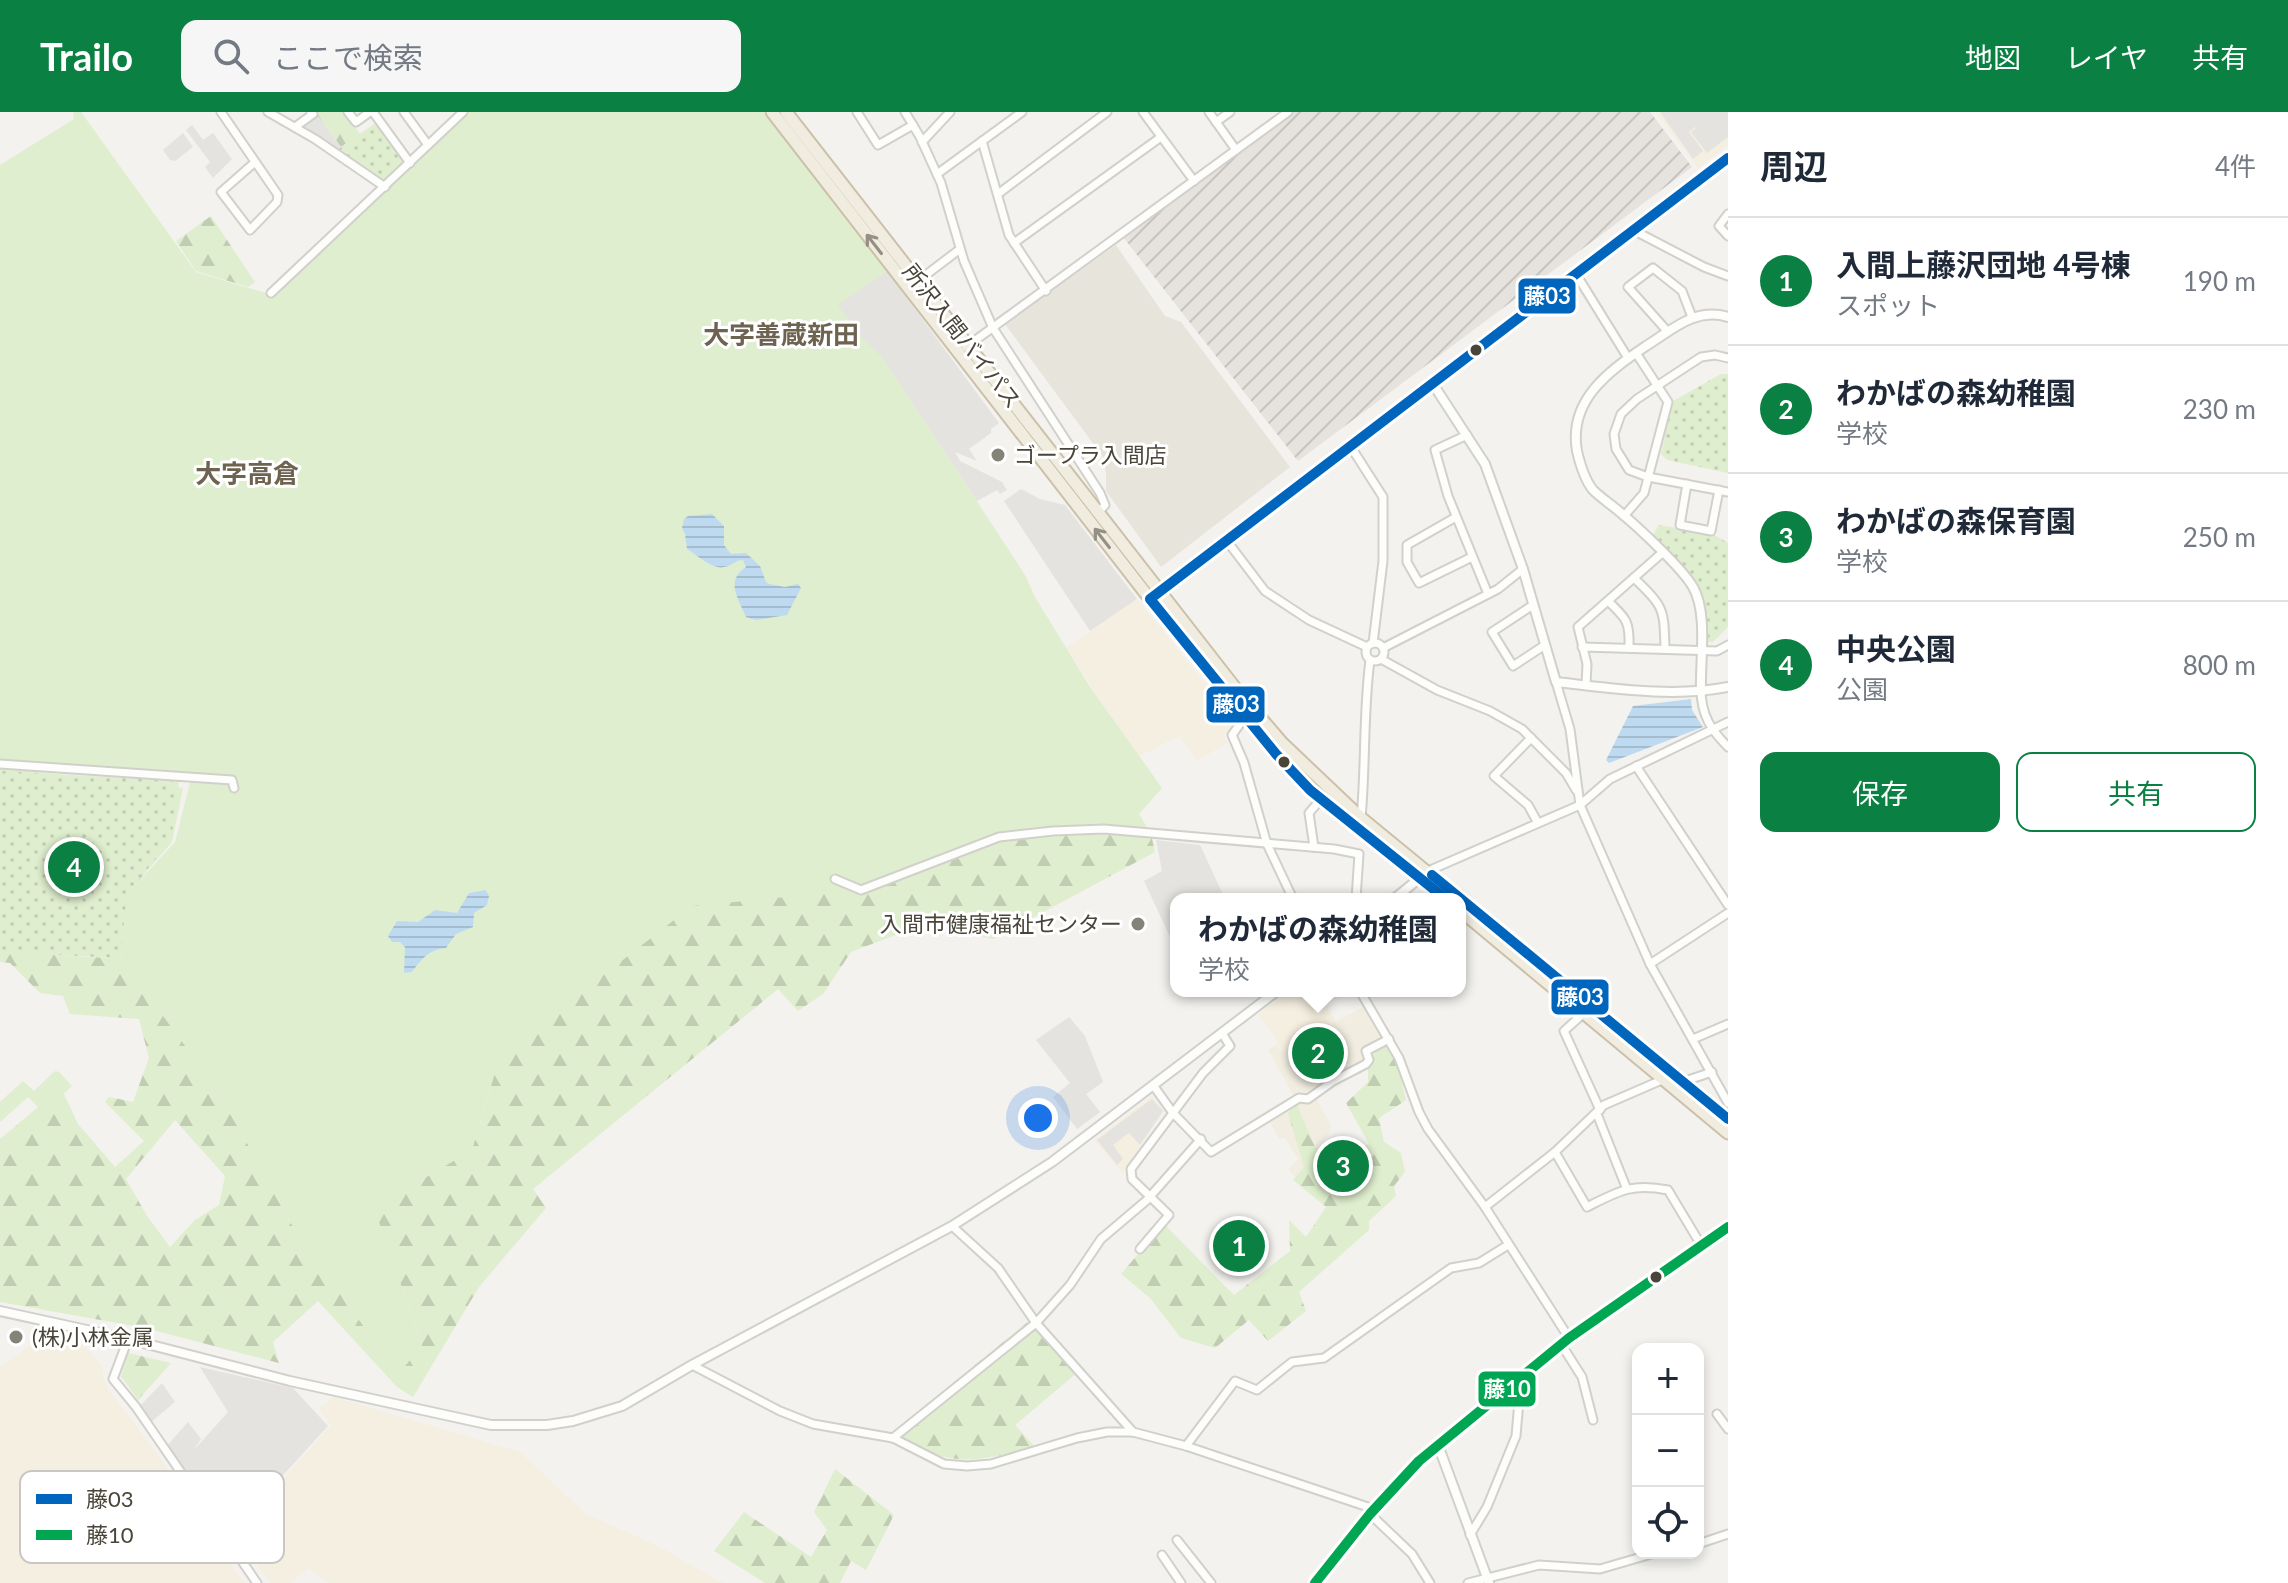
<!DOCTYPE html>
<html lang="ja">
<head>
<meta charset="utf-8">
<style>
	body { margin:0; font-family:Lato,"Noto Sans JP",sans-serif; background:#f6f6f7; color:#1f2937 }
	.controls { position:absolute; right:24px; bottom:24px; display:grid; overflow:hidden; border-radius:16px; box-shadow:0 4px 12px #0003 }
	.controls button { width:72px; height:72px; display:grid; place-items:center; padding:0; border:0; border-bottom:2px solid #e0e1e3; background:#fff; color:#1f2937; font:40px sans-serif }
	.you { position:absolute; left:1038px; top:1006px; width:28px; height:28px; margin:-20px; border:6px solid #fff; border-radius:50%; background:#1a73e8; box-shadow:0 0 0 12px #1a73e833 }
	.badge { display:grid; place-items:center; width:52px; height:52px; border-radius:50%; background:#0b8043; color:#fff; font-size:26px; font-weight:700 }
	.pin { position:absolute; translate:-50% -50%; border:4px solid #fff; box-shadow:0 2px 8px #0006 }
	.popup { position:absolute; left:1170px; top:781px; width:296px; height:104px; box-sizing:border-box; display:grid; place-content:center; border-radius:16px; background:#fff; filter:drop-shadow(0 2px 6px #0005); font-size:26px; white-space:nowrap; color:#747a83 }
	.popup b { font-size:30px; color:#1f2937 }
	.popup::after { content:''; position:absolute; left:50%; top:100%; margin-left:-16px; border:16px solid transparent; border-top-color:#fff }
	.list { margin:0; padding:0; list-style:none }
	h2 { display:flex; justify-content:space-between; align-items:center; height:104px; margin:0; padding:0 32px; font-size:34px }
	h2 small { font-size:26px; font-weight:400; color:#747a83 }
	.list li { display:grid; grid-template-columns:52px 1fr auto; gap:24px; align-items:center; box-sizing:border-box; height:128px; padding:0 32px; border-top:2px solid #e0e1e3 }
	.list b { display:block; font-size:30px; white-space:nowrap }
	.list p { margin:0; font-size:26px; white-space:nowrap; color:#747a83 }
	.list em { font-size:26px; font-style:normal; color:#747a83 }
	.actions { display:flex; gap:16px; padding:24px 32px }
	.actions a { flex:1; padding:18px 0; border:2px solid #0b8043; border-radius:16px; text-align:center; font-size:28px; color:#0b8043 }
	.actions .main { background:#0b8043; color:#fff }
	.icon { flex:none; width:44px; height:44px; fill:none; stroke:currentColor; stroke-width:2; stroke-linecap:round; stroke-linejoin:round }
	.map { position:relative; flex:none; width:1728px; height:1471px; overflow:hidden }
	header { display:flex; align-items:center; gap:48px; box-sizing:border-box; height:112px; padding:0 40px; background:#0b8043; color:#fff }
	header strong { font-size:38px }
	nav { display:flex; gap:44px; margin-inline-start:auto; font-size:28px }
	.search { width:560px; height:72px; background:#f6f6f7; display:flex; align-items:center; gap:20px; box-sizing:border-box; padding:0 28px; border-radius:16px; color:#747a83; font-size:30px }
	main { display:flex }
	aside { flex:1; background:#fff }
	.map>svg:first-child { display:block }
</style>
</head>
<body>
<header>
<strong>Trailo</strong>
<div class="search"><svg class="icon" aria-label="search" viewBox="0 0 24 24"><circle cx="10" cy="10" r="6"/><path d="M15 15l6 6"/></svg>ここで検索</div>
<nav><a>地図</a><a>レイヤ</a><a>共有</a></nav>
</header>
<main>
<div class="map">
<svg width="1728" height="1471" viewBox="0 0 1728 1471">
	<defs>
		<pattern id="industrial-furrows" width="10" height="10" patternUnits="userSpaceOnUse" patternTransform="scale(2)"><rect width="10" height="10" fill="#e6e2dd"/><path d="M-1 1l2-2M0 10L10 0M9 11l2-2" fill="none" stroke="#c7c3be"/></pattern>
		<pattern id="forest-firs" width="22" height="20" patternUnits="userSpaceOnUse" patternTransform="scale(2)"><rect width="22" height="20" fill="#dfeece"/><path d="M5 1l3.5 6h-7zM16 11l3.5 6h-7z" fill="#c1cdb2"/></pattern>
		<pattern id="park-dots" width="8" height="8" patternUnits="userSpaceOnUse" patternTransform="scale(2)"><rect width="8" height="8" fill="#dfeece"/><path d="M2 2h.1M6 6h.1" fill="none" stroke="#c1cdb2" stroke-width="1.8" stroke-linecap="round"/></pattern>
		<pattern id="water-rules" width="6" height="5" patternUnits="userSpaceOnUse" patternTransform="scale(2)"><rect width="6" height="5" fill="#bedaf1"/><path d="M0 2.5h6" fill="none" stroke="#a5bccf"/></pattern>
	</defs>
	<rect width="100%" height="100%" fill="#f3f2ee"/>
	<!-- residential -->
	<path fill="#e7e4db" d="M1116,133L1165,204L1181,210L1290,355L1161,455L1106,379V361L1103,345L1005,212Z"/>
	<!-- commercial -->
	<g fill="#f5efe1">
		<path d="M1656,0H1728V33L1698,56Z"/>
		<path d="M1137,487L1236,611L1224,623L1227,631L1197,649L1179,624L1138,645L1066,536Z"/>
		<path d="M1288,879H1318L1336,909L1280,938L1274,923L1258,903Z"/>
		<path d="M1152,984L1164,999L1122,1061L1094,1028Z"/>
		<path d="M52,1219L79,1228L103,1255V1266L108,1277L155,1339L244,1471H0V1256L26,1236L44,1227Z"/>
		<path d="M334,1285L520,1340L586,1402L656,1433L723,1471H328L309,1456L290,1471H271L233,1422L331,1313L319,1297Z"/>
	</g>
	<!-- industrial -->
	<path fill="url(#industrial-furrows)" d="M1294,0H1650L1692,55L1298,349L1123,125Z"/>
	<!-- education -->
	<g fill="#f1ede0">
		<path d="M1365,894L1382,922L1381,928L1364,937L1366,948L1306,984L1303,981L1294,985L1268,938L1276,933L1280,939Z"/>
		<path d="M1312,988H1317L1331,1013L1329,1022L1318,1035L1337,1048L1353,1116L1288,1058L1298,1047L1285,1026L1279,1027L1268,1006L1300,989L1306,992Z"/>
	</g>
	<!-- green -->
	<g fill="#dfeece">
		<path d="M73,0H81L196,160L272,183L466,0H763L887,159L839,193L857,221L882,244L1025,463L1035,485L1090,575L1162,676L1139,702L1151,722L500,944L472,1038L374,1096L422,1233L398,1264L293,1115L218,978L120,846L127,782L175,730L192,662L0,647V53L74,7Z"/>
		<path d="M55,959L59,960L72,974L43,1000L28,985L0,1010V990L23,969L34,979Z"/>
	</g>
	<!-- forest -->
	<g fill="url(#forest-firs)" fill-rule="evenodd">
		<path d="M315,0H345L360,22L341,35Z"/>
		<path d="M211,104L255,170L248,175L196,159L176,129Z"/>
		<path d="M0,656L183,676L172,730L127,782L120,846L218,978L293,1115L398,1263L422,1233L374,1096L472,1038L500,944L692,794L861,778L999,725L1053,719L1151,722L1155,740L993,827L924,812L851,840L823,882L798,899L778,877L533,1077L546,1096L479,1175L413,1285L397,1275L318,1189L273,1230L279,1251L145,1216L0,1190V1027L61,976L78,1012L115,1055L144,1029L105,990L109,985L133,990L149,946L139,907L70,902L63,884L40,881L10,851L0,850V813L13,840L108,846V787L0,665ZM175,1008L225,1064L219,1093L195,1108L170,1135L147,1104L126,1067Z"/>
		<path d="M1383,927L1398,953L1406,988L1379,1006L1384,1030L1401,1041L1405,1060L1394,1074L1396,1084L1369,1109V1118L1299,1180L1306,1199L1268,1229L1249,1208L1215,1236L1181,1226L1150,1186L1121,1162L1164,1112L1234,1183L1290,1139L1289,1108L1306,1125L1326,1095L1293,1068L1304,1055L1288,1001L1296,991L1315,1035C1337,1046 1347,1039 1369,1032L1346,991L1368,970V952Z"/>
		<path d="M1036,1203L1078,1260L1015,1313L1035,1335C972,1351 949,1356 892,1321Z"/>
		<path d="M128,1241L171,1251L138,1288L121,1264Z"/>
		<path d="M835,1357L894,1403L866,1458L851,1449L840,1471H765L714,1439L744,1400L811,1445L827,1418L814,1400Z"/>
	</g>
	<!-- park -->
	<g fill="url(#park-dots)">
		<path d="M377,10L404,47V53L387,69H382L337,38Z"/>
		<path d="M1721,262H1728V361L1667,348L1661,342L1673,289Z"/>
		<path d="M1659,413L1713,422L1728,431V515L1713,530H1704L1703,490L1651,426Z"/>
		<path d="M0,659L179,669L171,728L127,782L120,846L0,840Z"/>
	</g>
	<!-- parking -->
	<g fill="#e5e3df">
		<path d="M1660,0H1728V25L1707,41L1691,20L1696,16L1695,15L1689,20L1703,39L1693,47Z"/>
		<path d="M317,3L341,35L337,38L302,16Z"/>
		<path d="M192,13L203,28L213,21L232,47L213,66L205,55L210,50L186,18Z"/>
		<path d="M183,21L193,35L175,49L170,48L163,38Z"/>
		<path d="M887,159L999,311L991,317V321L969,337L977,349L955,340L960,349L1002,370L1007,378L1000,382L997,378L977,389L882,245L857,221L838,193Z"/>
		<path d="M1021,377L1040,387L1065,393L1137,487L1090,519L1004,389Z"/>
		<path d="M1156,728L1200,733L1225,787H1176V828L1171,827L1144,769L1162,759Z"/>
		<path d="M1069,905L1085,924L1103,970L1086,982L1100,1000L1077,1017L1053,985L1070,971L1036,928Z"/>
		<path d="M1152,987L1163,999L1140,1033L1129,1021L1113,1033L1123,1047L1117,1053L1097,1028Z"/>
		<path d="M200,1255L293,1276L328,1314L232,1419L166,1335L188,1310L201,1327L193,1339L228,1300Z"/>
		<path d="M162,1271L175,1290L150,1311L140,1294Z"/>
	</g>
	<!-- water -->
	<g fill="url(#water-rules)">
		<path d="M712,402L724,414V433L731,442L746,441L760,454L766,470L769,472L785,475L798,472L801,476L787,503L756,508L746,505C738,486 725,469 746,455L743,448C735,448 732,454 724,455C713,458 697,443 687,437L685,422L682,416L684,407L688,404Z"/>
		<path d="M1691,587L1692,598L1703,615L1609,651L1606,648L1633,594Z"/>
		<path d="M486,778L489,784L487,793L474,801L473,815L456,822L446,836C430,837 422,846 412,860L404,861L405,835L400,830H392L388,824L397,809L418,810L435,798L457,801L469,781Z"/>
	</g>
	<g fill="none" stroke-linecap="round" stroke-linejoin="round">
		<!-- minor casing -->
		<g stroke="#d1d0cb" stroke-width="11">
			<g id="minor">
				<path d="M221,0L278,83L277,90L250,118L221,80L255,50"/>
				<path d="M268,0L315,27L385,75"/>
				<path d="M348,0L356,10L370,0"/>
				<path d="M373,0L410,51"/>
				<path d="M404,0L428,33"/>
				<path d="M857,0L878,33L913,13"/>
				<path d="M905,0L920,25L941,71L964,149L993,216L1100,381L1105,393L1099,400"/>
				<path d="M1143,0L1194,69"/>
				<path d="M1209,0L1236,38"/>
				<path d="M1216,10L1230,0"/>
				<path d="M295,15L313,2L311,0"/>
				<path d="M982,29L1009,123L1046,179"/>
				<path d="M922,30L950,0"/>
				<path d="M937,62L1022,0"/>
				<path d="M998,82L1107,0"/>
				<path d="M1728,102L1719,114L1728,124"/>
				<path d="M1633,118L1704,155L1728,164"/>
				<path d="M1014,131L1161,25"/>
				<path d="M1576,162L1628,246"/>
				<path d="M918,169L960,137"/>
				<path d="M271,181L463,0"/>
				<path d="M1668,220L1628,175L1653,156L1682,179L1692,205"/>
				<path d="M966,235L1288,0"/>
				<path d="M1728,246L1715,243L1701,245L1637,287L1621,302L1614,322L1616,337L1629,358L1648,365L1728,380"/>
				<path d="M1467,323L1435,338L1448,384L1488,482"/>
				<path d="M1351,335L1383,385V449L1373,531"/>
				<path d="M1687,372L1680,413L1711,419L1719,378"/>
				<path d="M1624,404L1644,381L1668,290L1636,241"/>
				<path d="M1456,405L1407,433V450L1419,471L1472,445"/>
				<path d="M1227,429L1265,479L1309,508L1367,535"/>
				<path d="M1634,466C1664,495 1664,496 1665,537"/>
				<path d="M1608,489C1627,507 1630,510 1629,536"/>
				<path d="M1533,493L1492,520L1513,554L1545,533"/>
				<circle cx="1375" cy="540" r="9"/>
				<path d="M1582,535L1717,539L1728,533"/>
				<path d="M1383,536L1498,477L1523,457"/>
				<path d="M1381,547L1437,578L1490,599L1522,617L1566,661L1576,678"/>
				<path d="M1556,570L1570,617L1580,693L1650,852L1728,991"/>
				<path d="M1586,573L1587,552L1578,515L1662,441"/>
				<path d="M1701,577C1701,603 1711,618 1728,635"/>
				<path d="M1245,605L1232,623L1244,651L1267,732L1293,787"/>
				<path d="M1531,626L1494,664L1528,693L1538,711"/>
				<path d="M0,652L232,668L234,676"/>
				<path d="M1636,654L1728,793"/>
				<path d="M1361,706C1366,652 1363,602 1370,548"/>
				<path d="M1314,735L1309,701L1321,687"/>
				<path d="M1428,759L1580,693L1610,667L1728,610"/>
				<path d="M835,767L861,778L999,725L1053,719L1104,717L1334,737L1359,742L1356,787"/>
				<path d="M1650,852L1728,801"/>
				<path d="M1360,879L1399,946L1419,1000L1428,1017L1485,1095L1569,1226"/>
				<path d="M1584,901L1564,919L1600,998"/>
				<path d="M1693,927L1728,912"/>
				<path d="M1685,969L1712,960"/>
				<path d="M1153,973L1173,1001L1211,1040L1299,986L1308,987L1333,969L1366,952L1369,948L1366,939L1389,927"/>
				<path d="M1597,1002L1626,1075"/>
				<path d="M1555,1040L1587,1095C1619,1079 1631,1071 1668,1078L1701,1133"/>
				<path d="M1485,1095L1555,1040L1604,993L1664,967"/>
				<path d="M952,1114L998,1156L1036,1211L1133,1320"/>
				<path d="M1140,1137L1169,1103L1132,1067L1131,1057L1203,961L1230,934L1222,921"/>
				<path d="M128,1227L113,1267L136,1295L257,1471"/>
				<path d="M1561,1232L1582,1265L1593,1308"/>
				<path d="M692,1253L780,1299L813,1312L893,1326L944,1352L967,1354L991,1352L1077,1326L1107,1320H1133L1186,1334L1374,1397"/>
				<path d="M1717,1302L1728,1317"/>
				<path d="M893,1326L1036,1211L1070,1173L1101,1127L1147,1088L1201,1027"/>
				<path d="M1186,1334L1235,1269L1257,1278L1292,1250L1324,1246L1451,1156L1479,1151L1508,1133"/>
				<path d="M1370,1402L1412,1442L1430,1471"/>
				<path d="M1470,1423L1487,1395L1516,1324L1521,1266"/>
				<path d="M1177,1428L1211,1471"/>
				<path d="M1698,1432L1728,1422"/>
				<path d="M1162,1443L1181,1471"/>
				<path d="M1468,1471L1539,1453L1600,1457L1655,1441"/>
			</g>
		</g>
		<!-- tertiary casing -->
		<g stroke="#d1d0cb" stroke-width="12">
			<g id="tertiary">
				<path d="M1433,272L1485,352L1523,457L1556,570C1611,576 1673,586 1728,575"/>
				<path d="M1156,483L1728,46"/>
				<path d="M1701,577C1700,548 1708,501 1693,475C1682,456 1639,416 1621,401C1612,393 1601,386 1593,378C1584,367 1580,352 1577,339C1568,288 1609,259 1646,234C1672,218 1695,195 1728,205"/>
				<path d="M1394,787L1421,765"/>
				<path d="M0,1199L128,1227L290,1269L491,1313H547L573,1309L622,1294L692,1253L952,1114L1052,1050L1277,879"/>
				<path d="M1438,1333L1489,1471"/>
			</g>
		</g>
		<!-- primary casing -->
		<g stroke="#d5cfbb" stroke-width="14">
			<path id="primary" d="M1315,1471L1370,1402L1419,1349L1569,1226L1728,1115"/>
		</g>
		<!-- trunk casing -->
		<g stroke="#cbc1a9" stroke-width="15">
			<g id="trunk">
				<path d="M772,0L1150,487L1276,642L1310,678L1446,787"/>
				<path d="M786,0L1239,581L1282,631L1361,706L1728,1007"/>
				<path d="M1460,798L1728,1021"/>
			</g>
		</g>
		<!-- minor -->
		<use href="#minor" stroke="#fdfdfc" stroke-width="7"/>
		<!-- tertiary -->
		<use href="#tertiary" stroke="#fdfdfc" stroke-width="8"/>
		<!-- primary -->
		<use href="#primary" stroke="#f2efe6" stroke-width="10"/>
		<!-- trunk -->
		<use href="#trunk" stroke="#f0ece0" stroke-width="11"/>
		<!-- bus-1 casing -->
		<g stroke="#fff" stroke-width="16">
			<g id="bus-1">
				<path d="M1432,763L1728,1007"/>
				<path d="M1446,787L1310,678L1276,642L1150,487L1728,46"/>
			</g>
		</g>
		<!-- bus-2 casing -->
		<g stroke="#fff" stroke-width="16">
			<path id="bus-2" d="M1315,1471L1370,1402L1419,1349L1569,1226L1728,1115"/>
		</g>
		<!-- bus-1 -->
		<use href="#bus-1" stroke="#0065bd" stroke-width="10"/>
		<!-- bus-2 -->
		<use href="#bus-2" stroke="#00a651" stroke-width="10"/>
	</g>
	<!-- one-way arrows -->
	<defs><path id="oneway-shaft" d="M-6 0H5M1.5-3L5.5 0L1.5 3" fill="none" stroke-width="1.6" stroke-linecap="round" stroke-linejoin="round" transform="scale(2)"/></defs>
	<g stroke="#959084">
		<use href="#oneway-shaft" transform="translate(874 132) rotate(-128)"/>
		<use href="#oneway-shaft" transform="translate(1102 426) rotate(-128)"/>
	</g>
	<!-- markers -->
	<g fill="#4a4539" stroke="#fff" stroke-width="3">
		<circle cx="1476" cy="238" r="7"/>
		<circle cx="1284" cy="650" r="7"/>
		<circle cx="1656" cy="1165" r="7"/>
	</g>
	<g fill="#858278" stroke="#fff" stroke-width="3">
		<circle cx="998" cy="343" r="8"/>
		<circle cx="1138" cy="812" r="8"/>
		<circle cx="16" cy="1225" r="8"/>
	</g>
	<g text-anchor="middle" stroke-width="6" stroke-linejoin="round" paint-order="stroke">
		<!-- street labels -->
		<g font-size="22" fill="#4a4539" stroke="#fff">
			<text transform="translate(962 224) rotate(52)" y="8">所沢入間バイパス</text>
		</g>
		<!-- poi labels -->
		<g font-size="22" fill="#4a4539" stroke="#fff" text-anchor="start">
			<text x="1014" y="351">ゴープラ入間店</text>
			<text x="1122" y="820" text-anchor="end">入間市健康福祉センター</text>
			<text x="32" y="1233">(株)小林金属</text>
		</g>
		<!-- quarter labels -->
		<g font-size="26" font-weight="bold" fill="#6d6350" stroke="#fff">
			<text x="781" y="232">大字善蔵新田</text>
			<text x="247" y="371">大字高倉</text>
		</g>
	</g>
	<!-- legend -->
	<rect x="20" y="1359" width="264" height="92" rx="12" fill="#fff" stroke="#c9c7c4" stroke-width="2"/>
	<rect x="36" y="1382" width="36" height="10" fill="#0065bd"/>
	<rect x="36" y="1418" width="36" height="10" fill="#00a651"/>
	<g font-size="22" fill="#4a4539">
		<text x="86" y="1395">藤03</text>
		<text x="86" y="1431">藤10</text>
	</g>
	<g stroke="#fff" stroke-width="3">
		<rect x="1517" y="165" width="60" height="38" rx="8" fill="#0065bd"/>
		<rect x="1205" y="573" width="61" height="39" rx="8" fill="#0065bd"/>
		<rect x="1550" y="866" width="60" height="38" rx="8" fill="#0065bd"/>
		<rect x="1477" y="1258" width="60" height="38" rx="8" fill="#00a651"/>
	</g>
	<g font-size="22" text-anchor="middle" font-weight="bold" fill="#fff">
		<text x="1547" y="192">藤03</text>
		<text x="1236" y="600">藤03</text>
		<text x="1580" y="893">藤03</text>
		<text x="1507" y="1285">藤10</text>
	</g>
</svg>
<div class="controls">
<button>+</button>
<button>−</button>
<button><svg class="icon" aria-label="locate" viewBox="0 0 24 24"><circle cx="12" cy="12" r="6"/><path d="M12 2v4M12 18v4M2 12h4M18 12h4"/></svg></button>
</div>
<div class="you"></div>
<div class="pin badge" style="left:1239px;top:1134px">1</div>
<div class="pin badge" style="left:1318px;top:941px">2</div>
<div class="popup"><b>わかばの森幼稚園</b>学校</div>
<div class="pin badge" style="left:1343px;top:1054px">3</div>
<div class="pin badge" style="left:74px;top:755px">4</div>
</div>
<aside>
<h2>周辺<small>4件</small></h2>
<ul class="list">
<li><span class="badge">1</span><div><b>入間上藤沢団地 4号棟</b><p>スポット</p></div><em>190 m</em></li>
<li><span class="badge">2</span><div><b>わかばの森幼稚園</b><p>学校</p></div><em>230 m</em></li>
<li><span class="badge">3</span><div><b>わかばの森保育園</b><p>学校</p></div><em>250 m</em></li>
<li><span class="badge">4</span><div><b>中央公園</b><p>公園</p></div><em>800 m</em></li>
</ul>
<div class="actions"><a class="main">保存</a><a>共有</a></div>
</aside>
</main>
</body>
</html>
